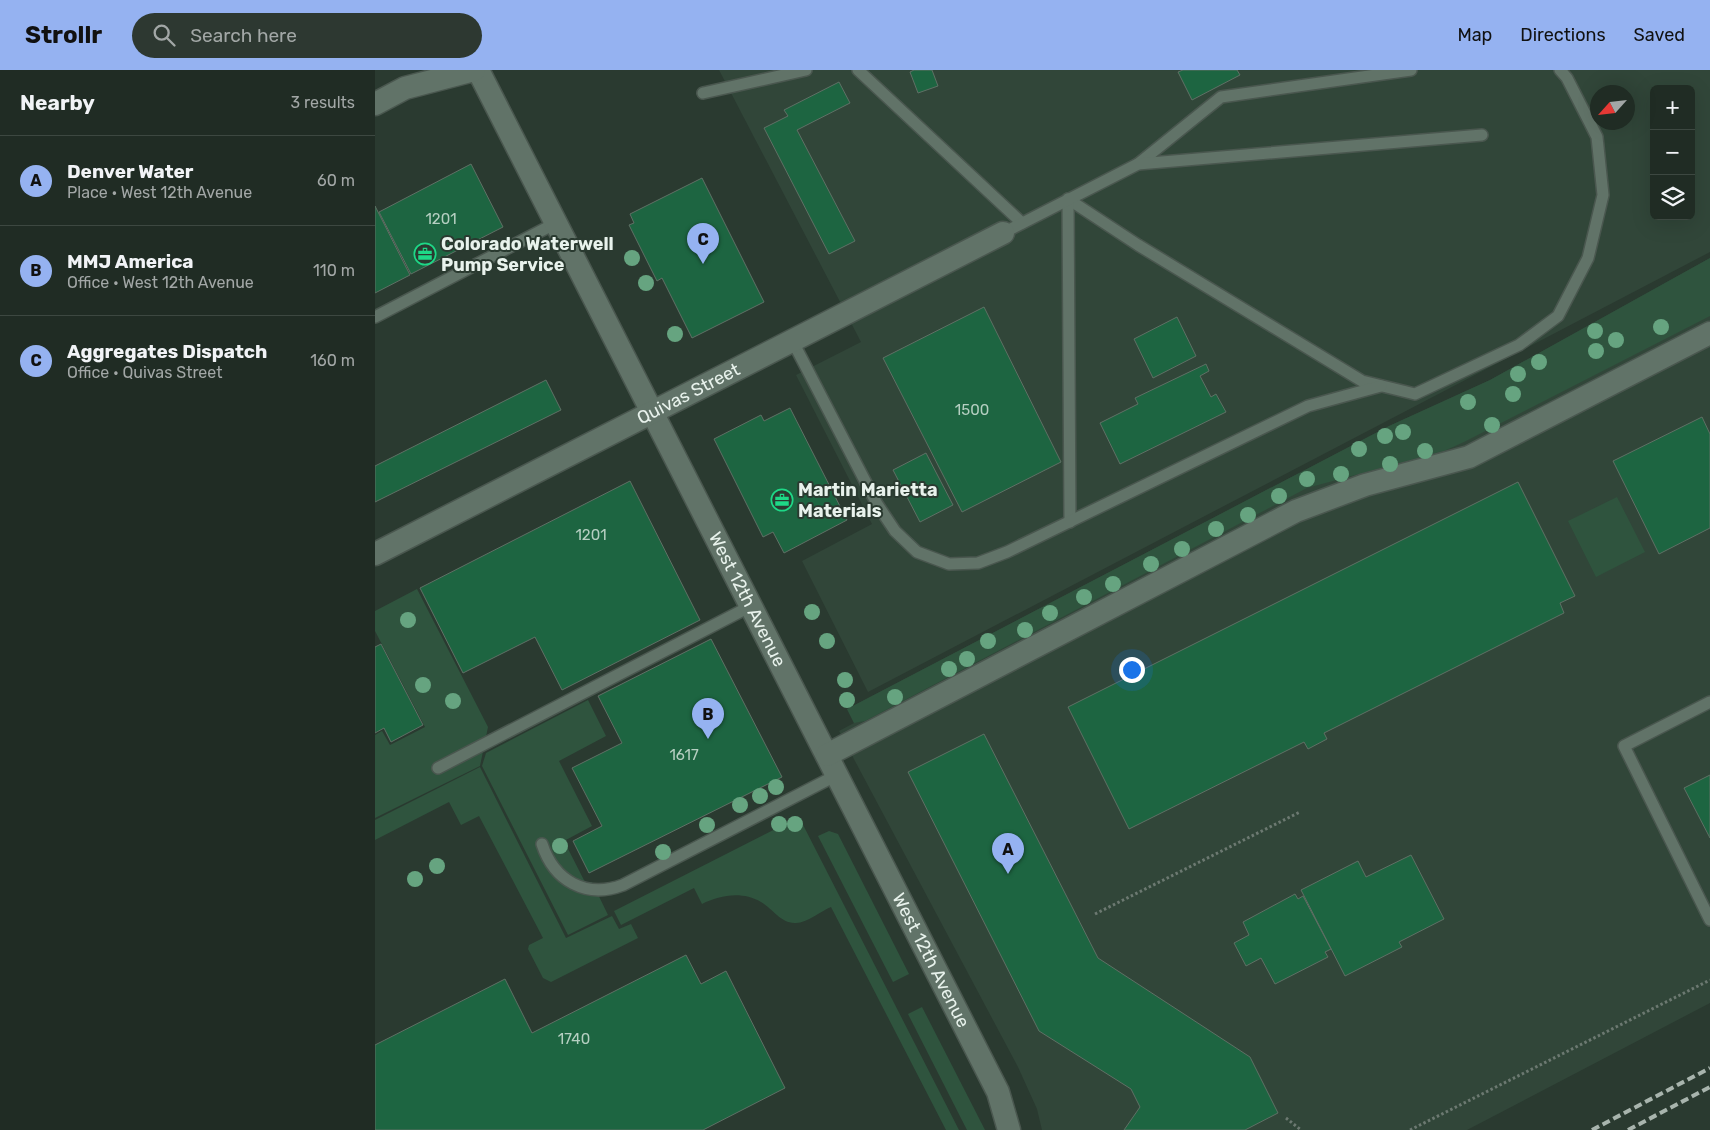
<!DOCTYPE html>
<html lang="en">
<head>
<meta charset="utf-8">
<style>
	body { margin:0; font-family:Rubik,sans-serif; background:#2d3831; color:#f1f3f6 }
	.controls { position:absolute; right:15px; top:15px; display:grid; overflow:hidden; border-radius:8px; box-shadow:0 5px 20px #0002 }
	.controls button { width:45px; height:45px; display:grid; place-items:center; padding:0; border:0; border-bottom:1px solid #3d4841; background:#202c24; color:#f1f3f6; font:25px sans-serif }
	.compass { position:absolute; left:1215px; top:15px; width:45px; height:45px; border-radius:50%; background:#202c24; box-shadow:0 5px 20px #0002; rotate:243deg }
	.you { position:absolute; left:756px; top:599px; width:18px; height:18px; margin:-12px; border:4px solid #fff; border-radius:50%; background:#1a73e8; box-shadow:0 0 0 8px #1a73e833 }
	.badge { display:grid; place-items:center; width:32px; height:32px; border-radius:50%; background:#95b2f1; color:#111; font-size:16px; font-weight:700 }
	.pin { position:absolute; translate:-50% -41px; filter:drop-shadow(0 1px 2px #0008) }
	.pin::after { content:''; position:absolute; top:26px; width:18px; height:15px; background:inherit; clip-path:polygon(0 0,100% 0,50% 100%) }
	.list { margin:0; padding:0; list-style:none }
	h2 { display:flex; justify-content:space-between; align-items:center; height:65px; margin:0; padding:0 20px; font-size:21px }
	h2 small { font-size:16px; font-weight:400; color:#a2a7a6 }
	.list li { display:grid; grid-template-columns:32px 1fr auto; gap:15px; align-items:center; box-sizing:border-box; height:90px; padding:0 20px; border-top:1px solid #3d4841 }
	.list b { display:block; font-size:19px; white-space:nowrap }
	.list p { margin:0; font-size:16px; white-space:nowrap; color:#a2a7a6 }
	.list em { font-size:16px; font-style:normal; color:#a2a7a6 }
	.icon { flex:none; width:28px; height:28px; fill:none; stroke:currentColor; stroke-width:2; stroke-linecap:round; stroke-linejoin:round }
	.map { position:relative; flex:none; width:1335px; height:1060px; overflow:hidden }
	header { display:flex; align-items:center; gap:30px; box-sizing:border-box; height:70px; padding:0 25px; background:#95b2f1; color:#111 }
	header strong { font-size:24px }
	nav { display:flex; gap:28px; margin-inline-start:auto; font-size:18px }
	.search { width:350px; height:45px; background:#2d3831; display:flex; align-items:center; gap:12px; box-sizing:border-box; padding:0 18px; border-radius:28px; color:#a2a7a6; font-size:19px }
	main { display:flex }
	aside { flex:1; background:#202c24 }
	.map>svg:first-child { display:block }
</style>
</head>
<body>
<header>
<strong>Strollr</strong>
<div class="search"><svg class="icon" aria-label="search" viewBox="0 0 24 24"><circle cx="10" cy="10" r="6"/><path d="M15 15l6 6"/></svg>Search here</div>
<nav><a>Map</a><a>Directions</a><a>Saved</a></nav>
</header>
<main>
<aside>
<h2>Nearby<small>3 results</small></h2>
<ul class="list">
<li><span class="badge">A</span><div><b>Denver Water</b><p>Place · West 12th Avenue</p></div><em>60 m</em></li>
<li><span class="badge">B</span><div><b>MMJ America</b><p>Office · West 12th Avenue</p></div><em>110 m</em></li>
<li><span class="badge">C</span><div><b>Aggregates Dispatch</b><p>Office · Quivas Street</p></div><em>160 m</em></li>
</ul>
</aside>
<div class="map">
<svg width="1335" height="1060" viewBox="0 0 1335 1060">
	<rect width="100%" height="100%" fill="#2a3a30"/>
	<!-- built -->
	<g fill="#314639" fill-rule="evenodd">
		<path d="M344,0H1335V182L493,622L427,491L497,454L421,305L486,272ZM1279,19H1316V146H1279ZM1222,22H1252V52H1222Z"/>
		<path d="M1335,188V933L1092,1060H667L662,1039L643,997L464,661L479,653L472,639L1014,356L1115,310Z"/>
	</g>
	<!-- green -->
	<g fill="#2f543e">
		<path d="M1335,188V246L1089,372L1069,381L932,418L490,651L479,653L472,639L1014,356L1115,310Z"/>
		<path d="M1242,427L1270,482L1221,507L1193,451Z"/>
		<path d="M42,519L113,657L105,696L0,748V665L7,661L15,675L50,657L0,561V541Z"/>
		<path d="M213,630L231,666L184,691L217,756L189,771L211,814L217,812L233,845L193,865L107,696L111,683Z"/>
		<path d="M105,697L191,868L237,846L244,859L256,854L263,868L176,912L168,908L153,879L154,875L168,868L104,746L86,755L74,732L0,770V750Z"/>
		<path d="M424,747L584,1060H571L456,837C446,841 432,853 421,853C406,854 398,839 386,832C367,821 345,825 327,834L319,818L246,855L239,841Z"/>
		<path d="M454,761L463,764L534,904L518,912L443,766Z"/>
		<path d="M547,937L610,1060H592L533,944Z"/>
	</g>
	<!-- building -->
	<g fill="#1d6541" stroke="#5f7065">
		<path d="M539,0H557L563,16L543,23L535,2Z"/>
		<path d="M808,0H862L865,5L817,30L803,2Z"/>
		<path d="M464,12L475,33L422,60L480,171L454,184L389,58L413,46L409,40Z"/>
		<path d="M96,94L128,157L36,204L4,142Z"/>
		<path d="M327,108L389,232L317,268L287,208L282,211L254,155L259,153L255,144Z"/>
		<path d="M0,136L35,205L0,223Z"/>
		<path d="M609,237L686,392L587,442L508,288Z"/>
		<path d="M802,247L821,286L778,308L759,269Z"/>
		<path d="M831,294L834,301L825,306L836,327L841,324L851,342L745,394L725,353L763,334L760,328Z"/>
		<path d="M171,310L186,340L0,432V396Z"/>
		<path d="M415,338L472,450L409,483L398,462L388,467L339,369L386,345L389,351Z"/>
		<path d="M1327,347L1335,364V458L1284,484L1238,391Z"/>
		<path d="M551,383L578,435L545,452L518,400Z"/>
		<path d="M255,411L325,550L187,620L160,567L88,603L45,518Z"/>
		<path d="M1143,412L1200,526L1185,533L1189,543L949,663L952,669L933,679L929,672L754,759L693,637Z"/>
		<path d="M336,569L407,707L214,803L198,771L227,756L197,698L247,673L223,626Z"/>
		<path d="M6,574L48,655L16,672L9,658L0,663V577Z"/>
		<path d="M609,664L723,888L875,987L903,1043L870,1060H749L765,1037L756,1019L664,961L533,702Z"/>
		<path d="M1335,705V768L1309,718Z"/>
		<path d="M1036,785L1069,849L1024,872L1027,877L970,906L926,820L983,791L991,807Z"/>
		<path d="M920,824L923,829L928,826L956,879L950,882L953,887L900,914L886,888L871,896L859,873L874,865L868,852Z"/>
		<path d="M311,885L326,914L351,901L410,1018L328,1060H0V975L130,909L157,963Z"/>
	</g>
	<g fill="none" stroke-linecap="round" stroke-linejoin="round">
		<!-- lane casing -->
		<g stroke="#4a574f" stroke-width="14">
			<g id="lane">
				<path d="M483,0L647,153"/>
				<path d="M328,23L431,0"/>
				<path d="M763,94L846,27L1036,0"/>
				<path d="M693,129L763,175L987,311L1040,324L1144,275L1183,246L1213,188L1228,125L1222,67L1192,8L1185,0"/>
				<path d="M693,129L695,452"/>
				<path d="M628,163L763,94L1107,65"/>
				<path d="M0,247L181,153"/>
				<path d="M417,270L502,434L520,461L542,482L574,494L603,493L632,482L933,336L1006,316"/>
				<path d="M1335,632L1249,676L1335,850"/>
				<path d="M63,698L376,536"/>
				<path d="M167,774C179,811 211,829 248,815L462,705"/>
			</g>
		</g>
		<!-- street casing -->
		<g stroke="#4a574f" stroke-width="25">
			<g id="street">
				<path id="s1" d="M103,0L623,1022L634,1060"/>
				<path d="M0,34L30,18L99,0"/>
				<path id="s2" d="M0,484L628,163"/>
				<path d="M452,685L921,441L990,415L1094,387L1335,263"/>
			</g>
		</g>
		<!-- path -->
		<g stroke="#6c7971" stroke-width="3" stroke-dasharray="2.5 2.5" stroke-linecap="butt">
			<path d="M720,844L925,742"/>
			<path d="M911,1048L926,1060"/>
			<path d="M1035,1060L1335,910"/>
		</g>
		<!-- lane -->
		<use href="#lane" stroke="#617368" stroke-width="11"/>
		<!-- street -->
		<use href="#street" stroke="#617368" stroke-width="22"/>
		<!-- rail -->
		<g stroke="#a8b4ad" stroke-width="4" stroke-dasharray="8 4" stroke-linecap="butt">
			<path d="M1217,1060L1335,998"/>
			<path d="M1253,1060L1335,1017"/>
		</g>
	</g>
	<!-- trees -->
	<g fill="#66a480">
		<circle cx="257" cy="188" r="8"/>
		<circle cx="271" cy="213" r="8"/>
		<circle cx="1286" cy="257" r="8"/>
		<circle cx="1220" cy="261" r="8"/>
		<circle cx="300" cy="264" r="8"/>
		<circle cx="1241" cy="270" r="8"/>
		<circle cx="1221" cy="281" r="8"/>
		<circle cx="1164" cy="292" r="8"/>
		<circle cx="1143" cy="304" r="8"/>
		<circle cx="1138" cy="324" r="8"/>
		<circle cx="1093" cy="332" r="8"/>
		<circle cx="1117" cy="355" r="8"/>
		<circle cx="1028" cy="362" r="8"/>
		<circle cx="1010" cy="366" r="8"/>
		<circle cx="984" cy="379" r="8"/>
		<circle cx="1050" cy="381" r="8"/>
		<circle cx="1015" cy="394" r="8"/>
		<circle cx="966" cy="404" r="8"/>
		<circle cx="932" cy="409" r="8"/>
		<circle cx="904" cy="426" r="8"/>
		<circle cx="873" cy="445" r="8"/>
		<circle cx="841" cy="459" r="8"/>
		<circle cx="807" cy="479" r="8"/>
		<circle cx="776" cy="494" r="8"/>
		<circle cx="738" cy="514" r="8"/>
		<circle cx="709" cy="527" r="8"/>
		<circle cx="437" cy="542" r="8"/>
		<circle cx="675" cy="543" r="8"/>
		<circle cx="33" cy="550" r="8"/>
		<circle cx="650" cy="560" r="8"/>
		<circle cx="452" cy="571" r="8"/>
		<circle cx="613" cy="571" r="8"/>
		<circle cx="592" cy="589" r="8"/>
		<circle cx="574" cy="599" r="8"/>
		<circle cx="470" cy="610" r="8"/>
		<circle cx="48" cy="615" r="8"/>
		<circle cx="520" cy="627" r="8"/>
		<circle cx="472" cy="630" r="8"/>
		<circle cx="78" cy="631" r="8"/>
		<circle cx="401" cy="717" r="8"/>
		<circle cx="385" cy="726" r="8"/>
		<circle cx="365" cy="735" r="8"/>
		<circle cx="404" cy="754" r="8"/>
		<circle cx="420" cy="754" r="8"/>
		<circle cx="332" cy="755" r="8"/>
		<circle cx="185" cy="776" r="8"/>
		<circle cx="288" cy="782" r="8"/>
		<circle cx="62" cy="796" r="8"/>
		<circle cx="40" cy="809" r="8"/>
	</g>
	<!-- icons -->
	<defs>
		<g id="office-ring" transform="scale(1.125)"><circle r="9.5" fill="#2a3a30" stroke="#1ed887" stroke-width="1.5"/><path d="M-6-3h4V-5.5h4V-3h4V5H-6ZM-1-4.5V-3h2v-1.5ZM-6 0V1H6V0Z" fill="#1ed887"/></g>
	</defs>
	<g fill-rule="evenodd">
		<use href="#office-ring" x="50" y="184"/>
		<use href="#office-ring" x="407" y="430"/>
	</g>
	<g text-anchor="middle" stroke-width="4" stroke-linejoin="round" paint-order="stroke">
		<!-- number labels -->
		<g font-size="15" fill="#b5cfc1">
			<text x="66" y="154">1201</text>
			<text x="597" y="345">1500</text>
			<text x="216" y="470">1201</text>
			<text x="309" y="690">1617</text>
			<text x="199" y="974">1740</text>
		</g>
		<!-- poi labels -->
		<g font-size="18" font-weight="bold" fill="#e8f2ec" stroke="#2a3a30" text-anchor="start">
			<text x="66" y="180">Colorado Waterwell<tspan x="66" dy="21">Pump Service</tspan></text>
			<text x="423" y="426">Martin Marietta<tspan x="423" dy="21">Materials</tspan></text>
		</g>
		<!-- street labels -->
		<g font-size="18" fill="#e8f2ec" stroke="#2a3a30">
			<text dy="6" stroke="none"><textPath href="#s2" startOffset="352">Quivas Street</textPath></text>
			<text dy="6" stroke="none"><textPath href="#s1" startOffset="594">West 12th Avenue</textPath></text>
			<text dy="6" stroke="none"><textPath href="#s1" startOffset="999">West 12th Avenue</textPath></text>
		</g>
	</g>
</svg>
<div class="controls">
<button>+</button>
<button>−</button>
<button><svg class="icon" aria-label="layers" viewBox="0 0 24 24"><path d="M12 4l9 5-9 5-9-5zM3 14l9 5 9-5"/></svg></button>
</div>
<svg class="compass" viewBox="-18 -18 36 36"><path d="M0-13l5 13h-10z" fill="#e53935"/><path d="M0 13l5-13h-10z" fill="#a2a7a6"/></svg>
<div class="you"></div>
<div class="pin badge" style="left:633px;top:804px">A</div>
<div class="pin badge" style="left:333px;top:669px">B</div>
<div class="pin badge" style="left:328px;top:194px">C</div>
</div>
</main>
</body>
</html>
